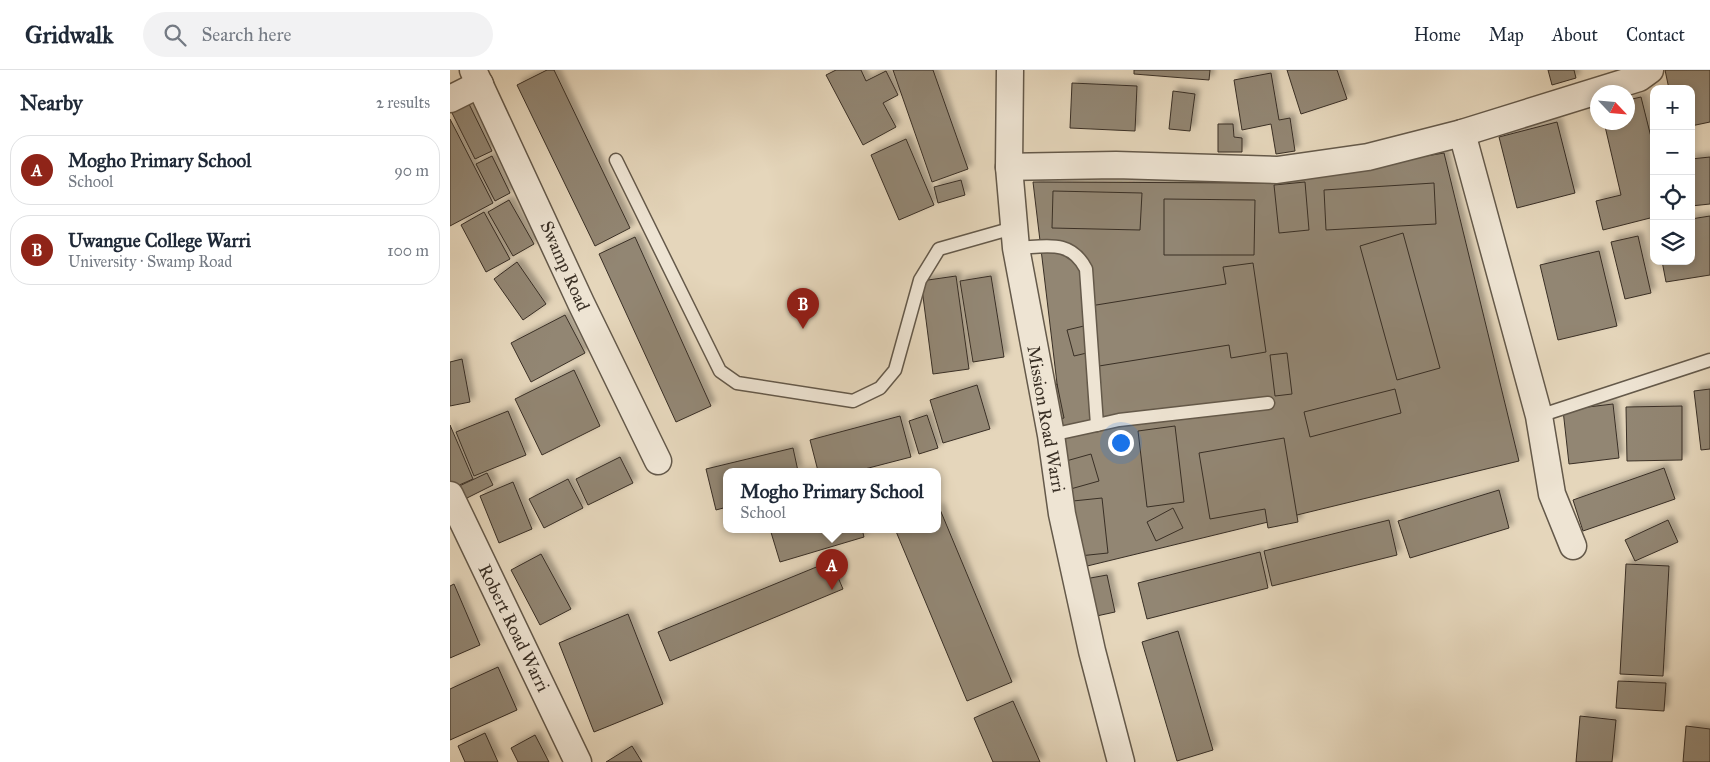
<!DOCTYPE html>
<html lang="en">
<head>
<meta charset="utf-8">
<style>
	body { margin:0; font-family:"IM FELL Great Primer",serif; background:#f2f2f3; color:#1f2937 }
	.controls { position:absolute; right:15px; top:15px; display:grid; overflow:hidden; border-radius:10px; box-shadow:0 2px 8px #0003 }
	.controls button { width:45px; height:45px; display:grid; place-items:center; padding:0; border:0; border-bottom:1px solid #e0e1e3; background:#fff; color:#1f2937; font:25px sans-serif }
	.compass { position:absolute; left:1140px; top:15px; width:45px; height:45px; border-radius:50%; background:#fff; box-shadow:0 2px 8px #0003; rotate:116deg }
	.you { position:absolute; left:670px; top:372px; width:18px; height:18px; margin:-12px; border:4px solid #fff; border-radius:50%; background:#1a73e8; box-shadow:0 0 0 8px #1a73e833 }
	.badge { display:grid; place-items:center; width:32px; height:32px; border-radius:50%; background:#8f2418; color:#fff; font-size:16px; font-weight:700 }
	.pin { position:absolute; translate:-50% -41px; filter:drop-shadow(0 1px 2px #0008) }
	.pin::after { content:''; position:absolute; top:26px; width:18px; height:15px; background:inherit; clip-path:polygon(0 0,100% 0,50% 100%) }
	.popup { position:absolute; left:273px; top:398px; width:218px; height:65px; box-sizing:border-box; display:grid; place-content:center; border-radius:10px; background:#fff; filter:drop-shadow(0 1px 4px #0005); font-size:16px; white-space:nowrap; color:#747a83 }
	.popup b { font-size:19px; color:#1f2937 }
	.popup::after { content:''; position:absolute; left:50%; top:100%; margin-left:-10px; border:10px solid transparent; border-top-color:#fff }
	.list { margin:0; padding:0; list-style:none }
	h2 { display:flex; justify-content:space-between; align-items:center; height:65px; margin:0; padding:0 20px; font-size:21px }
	h2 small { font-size:16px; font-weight:400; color:#747a83 }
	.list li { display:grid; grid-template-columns:32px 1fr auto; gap:15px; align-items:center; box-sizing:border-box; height:70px; margin:0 10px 10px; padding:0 10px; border:1px solid #e0e1e3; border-radius:20px }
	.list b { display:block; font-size:19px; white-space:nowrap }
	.list p { margin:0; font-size:16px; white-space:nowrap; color:#747a83 }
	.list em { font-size:16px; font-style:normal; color:#747a83 }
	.icon { flex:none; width:28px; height:28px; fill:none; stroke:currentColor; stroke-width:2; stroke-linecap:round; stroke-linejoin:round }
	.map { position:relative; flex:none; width:1260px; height:692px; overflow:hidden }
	header { display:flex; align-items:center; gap:30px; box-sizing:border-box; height:70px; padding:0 25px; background:#fff; border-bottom:1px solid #e0e1e3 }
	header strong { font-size:24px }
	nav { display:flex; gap:28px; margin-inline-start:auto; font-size:18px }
	.search { width:350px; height:45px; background:#f2f2f3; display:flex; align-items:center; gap:12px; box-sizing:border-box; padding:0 18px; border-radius:28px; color:#747a83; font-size:19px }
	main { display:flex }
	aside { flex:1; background:#fff }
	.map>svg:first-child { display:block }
</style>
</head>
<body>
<header>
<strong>Gridwalk</strong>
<div class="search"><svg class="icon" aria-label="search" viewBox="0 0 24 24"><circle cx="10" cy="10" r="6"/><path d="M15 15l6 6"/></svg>Search here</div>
<nav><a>Home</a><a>Map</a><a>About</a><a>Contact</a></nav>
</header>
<main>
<aside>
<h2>Nearby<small>2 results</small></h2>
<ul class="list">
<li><span class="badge">A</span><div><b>Mogho Primary School</b><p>School</p></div><em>90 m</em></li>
<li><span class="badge">B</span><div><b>Uwangue College Warri</b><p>University · Swamp Road</p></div><em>100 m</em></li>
</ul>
</aside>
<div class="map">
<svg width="1260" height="692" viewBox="0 0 1260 692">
	<defs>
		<filter id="shadow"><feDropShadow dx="4.5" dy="-4.5" stdDeviation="2.5" flood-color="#0004"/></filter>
	</defs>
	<rect width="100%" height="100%" fill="#e5d6bb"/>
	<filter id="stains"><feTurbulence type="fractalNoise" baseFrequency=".004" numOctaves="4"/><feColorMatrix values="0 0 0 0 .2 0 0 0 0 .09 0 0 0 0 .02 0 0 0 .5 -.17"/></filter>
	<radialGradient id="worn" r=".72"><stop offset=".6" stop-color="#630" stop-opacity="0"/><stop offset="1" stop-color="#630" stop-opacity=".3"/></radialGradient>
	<!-- building -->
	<g fill="#928673" stroke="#392f25" filter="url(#shadow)">
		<path d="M97,0H104L180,158L145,176L67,15Z"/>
		<path d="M386,0H411L416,11L436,1L448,25L433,33L446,57L413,75L376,5Z"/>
		<path d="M443,0H483L518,99L482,112Z"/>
		<path d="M684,0H760L759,10L684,4Z"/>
		<path d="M837,0H887L897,29L851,44Z"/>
		<path d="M1098,0H1124L1126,8L1102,15Z"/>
		<path d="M1215,0H1260V52L1241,56V19H1219Z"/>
		<path d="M821,3L829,50L840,48L845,81L826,84L821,54L792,60L784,10Z"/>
		<path d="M622,13L687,16L685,61L620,58Z"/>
		<path d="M723,21L745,24L740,61L719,59Z"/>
		<path d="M1191,27L1204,79V147L1153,160L1146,131L1171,125L1154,52H1178V30Z"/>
		<path d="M19,34L42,81L25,89L2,43Z"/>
		<path d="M0,49L43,133L0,156Z"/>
		<path d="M1107,52L1125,123L1067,138L1049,67Z"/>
		<path d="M768,54H783L784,67L792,68V82H768Z"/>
		<path d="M456,69L484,135L449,150L421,85Z"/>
		<path d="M994,83L1069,391L629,498L583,112L815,113Z"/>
		<path d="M42,86L60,123L45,131L26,94Z"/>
		<path d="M1260,87V134L1241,136V89Z"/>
		<path d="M511,110L515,125L488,133L484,117Z"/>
		<path d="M855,112L859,160L829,163L824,115Z"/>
		<path d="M984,113L986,154L876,160L874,120Z"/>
		<path d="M603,121L692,123L690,160L602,158Z"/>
		<path d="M714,129L805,130L804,185H714Z"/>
		<path d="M59,130L84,174L63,186L38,142Z"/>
		<path d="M34,142L60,189L36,202L11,155Z"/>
		<path d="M1260,146V205L1216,212L1212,191H1241V149Z"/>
		<path d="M953,163L990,298L947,310L910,176Z"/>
		<path d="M1188,166L1201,223L1175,229L1161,172Z"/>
		<path d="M185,167L261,336L226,352L149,184Z"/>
		<path d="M1149,181L1167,256L1108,270L1090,195Z"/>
		<path d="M67,192L96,234L73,250L44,209Z"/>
		<path d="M803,193L816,282L781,288L779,275L649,296L640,236L776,214L773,197Z"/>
		<path d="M506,206L519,299L483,304L471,211Z"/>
		<path d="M541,206L554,287L523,292L510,211Z"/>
		<path d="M115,245L135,283L81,312L61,273Z"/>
		<path d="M634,256L641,282L624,286L617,260Z"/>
		<path d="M837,283L842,324L825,326L820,285Z"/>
		<path d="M12,289L20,332L0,336V292Z"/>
		<path d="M124,300L150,356L92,385L65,329Z"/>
		<path d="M607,314L614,348L602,351L596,317Z"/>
		<path d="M527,315L540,359L493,373L480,330Z"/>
		<path d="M945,319L951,343L860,367L854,342Z"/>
		<path d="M1260,319V379L1251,380L1244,321Z"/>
		<path d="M1163,334L1169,388L1119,394L1113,340Z"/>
		<path d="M1232,336V390L1177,391L1176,337Z"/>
		<path d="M58,341L76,385L24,406L6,362Z"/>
		<path d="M477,345L488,378L469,384L459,351Z"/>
		<path d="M450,346L461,387L407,401H368L360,370Z"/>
		<path d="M0,355L23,409L0,419Z"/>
		<path d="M725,356L734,432L697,437L688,361Z"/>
		<path d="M834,368L848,452L818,458L815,439L760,449L749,383Z"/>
		<path d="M343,378L348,401H277V437L266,440L256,399Z"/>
		<path d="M641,384L649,411L617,420L609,393Z"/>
		<path d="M170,387L183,413L138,435L126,409Z"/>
		<path d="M1214,398L1225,429L1133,461L1123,430Z"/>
		<path d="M37,403L43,415L9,432L3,419Z"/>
		<path d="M118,409L133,438L94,458L79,429Z"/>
		<path d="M63,412L82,459L49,473L30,426Z"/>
		<path d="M1049,420L1059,458L960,488L948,451Z"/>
		<path d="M652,428L658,483L629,486L623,431Z"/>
		<path d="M489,437L562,612L517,631L445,459H487V438Z"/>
		<path d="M723,438L733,458L706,471L697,452Z"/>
		<path d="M939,450L947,485L822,516L814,481Z"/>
		<path d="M1218,450L1228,472L1185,491L1175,470Z"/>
		<path d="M320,459H412L414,467L330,492Z"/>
		<path d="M810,482L818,518L697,549L688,513Z"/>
		<path d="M91,484L121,539L90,555L61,500Z"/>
		<path d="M381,491L393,519L220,591L208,562Z"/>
		<path d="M1176,494L1219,496L1213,606L1170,604Z"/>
		<path d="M657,505L665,542L642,547L635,509Z"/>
		<path d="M4,514L30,575L0,588V516Z"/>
		<path d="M178,544L213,634L144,662L109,573Z"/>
		<path d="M728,561L763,680L727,691L692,572Z"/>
		<path d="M48,597L67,640L0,670V619Z"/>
		<path d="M1168,611L1216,613L1214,641L1166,638Z"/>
		<path d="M563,631L590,692H543L524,648Z"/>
		<path d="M1130,646L1166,650L1162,692H1126Z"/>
		<path d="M1236,656L1260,659V692H1233Z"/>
		<path d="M35,663L48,692H15L8,676Z"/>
		<path d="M85,665L99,692H68L61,678Z"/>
		<path d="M182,676L192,692H156Z"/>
	</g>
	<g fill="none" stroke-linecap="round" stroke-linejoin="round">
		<!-- service casing -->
		<g stroke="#64594a" stroke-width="15">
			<g id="service">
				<path d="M166,90L270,301L287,313L403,331L430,318L445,300L470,210L489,179L563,158"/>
				<path d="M566,178C595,177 620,168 636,199L647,355L669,350L818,333"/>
				<path d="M1089,346L1260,290"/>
				<path d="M601,365L647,355"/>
			</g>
		</g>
		<!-- minor casing -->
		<g stroke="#64594a" stroke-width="29">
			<g id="minor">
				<path d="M23,0L131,233L208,391"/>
				<path d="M560,0L559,97L566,178L601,365L612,444L642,581L671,692"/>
				<path d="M0,29L30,14"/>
				<path d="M1012,63L1089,346L1102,424L1123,476"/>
				<path d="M559,97L666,95L827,100L918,87L1012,63L1189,8L1200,0"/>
				<path d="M0,425L128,692"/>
			</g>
		</g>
		<!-- service -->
		<use href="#service" stroke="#eee4d3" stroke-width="12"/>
		<!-- minor -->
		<use href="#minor" stroke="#eee4d3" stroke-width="26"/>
	</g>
	<g text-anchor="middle" stroke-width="4" stroke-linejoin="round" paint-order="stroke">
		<!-- street labels -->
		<g font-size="18" fill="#392f25" stroke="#eee4d3">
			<text transform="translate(115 196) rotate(66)" y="6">Swamp Road</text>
			<text transform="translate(596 349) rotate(80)" y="6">Mission Road Warri</text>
			<text transform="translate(64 558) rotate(64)" y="6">Robert Road Warri</text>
		</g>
	</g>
	<rect width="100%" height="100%" filter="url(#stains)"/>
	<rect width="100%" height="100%" fill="url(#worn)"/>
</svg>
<div class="controls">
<button>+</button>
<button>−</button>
<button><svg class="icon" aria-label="locate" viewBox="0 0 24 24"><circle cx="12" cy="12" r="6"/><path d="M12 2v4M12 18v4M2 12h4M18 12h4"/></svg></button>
<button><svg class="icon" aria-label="layers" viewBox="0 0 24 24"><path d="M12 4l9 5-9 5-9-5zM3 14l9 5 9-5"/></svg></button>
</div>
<svg class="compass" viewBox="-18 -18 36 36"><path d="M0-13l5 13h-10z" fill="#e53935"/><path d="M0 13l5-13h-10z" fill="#747a83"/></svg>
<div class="you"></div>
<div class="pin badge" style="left:382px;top:520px">A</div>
<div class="popup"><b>Mogho Primary School</b>School</div>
<div class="pin badge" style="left:353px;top:259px">B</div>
</div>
</main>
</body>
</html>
